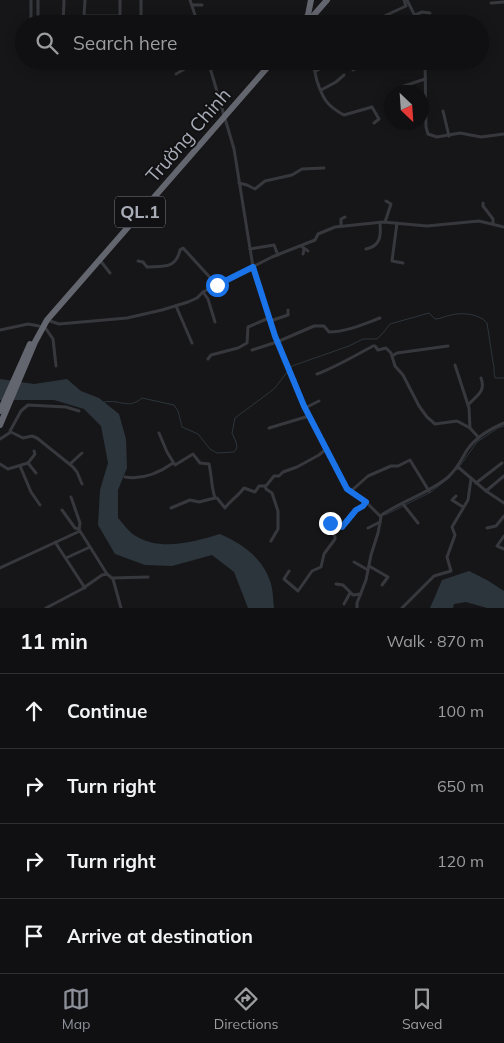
<!DOCTYPE html>
<html lang="en">
<head>
<meta charset="utf-8">
<style>
	body { margin:0; font-family:Mulish,sans-serif; background:#19191b; color:#f1f3f6 }
	.compass { position:absolute; left:384px; top:85px; width:45px; height:45px; border-radius:50%; background:#101012; box-shadow:0 2px 12px #0003; rotate:155deg }
	.stop { position:absolute; width:15px; height:15px; margin:-11px; border:4px solid #1a73e8; border-radius:50%; background:#fff }
	.stop.end { background:#1a73e8; border-color:#fff; box-shadow:0 1px 5px #0008 }
	.list { margin:0; padding:0; list-style:none }
	h2 { display:flex; justify-content:space-between; align-items:center; height:65px; margin:0; padding:0 20px; font-size:21px }
	h2 small { font-size:16px; font-weight:400; color:#9c9d9f }
	.list li { display:grid; grid-template-columns:32px 1fr auto; gap:15px; align-items:center; box-sizing:border-box; height:75px; padding:0 20px; border-top:1px solid #303032 }
	.list b { display:block; font-size:19px; white-space:nowrap }
	.list em { font-size:16px; font-style:normal; color:#9c9d9f }
	.icon { flex:none; width:28px; height:28px; fill:none; stroke:currentColor; stroke-width:2; stroke-linecap:round; stroke-linejoin:round }
	.map { position:relative; flex:none; width:504px; height:608px; overflow:hidden }
	.search { position:absolute; background:#101012; box-shadow:0 2px 12px #0003; left:15px; right:15px; top:15px; height:55px; display:flex; align-items:center; gap:12px; box-sizing:border-box; padding:0 18px; border-radius:28px; color:#9c9d9f; font-size:19px }
	.sheet { height:365px; background:#101012 }
	nav { display:flex; justify-content:space-around; align-items:center; box-sizing:border-box; height:70px; border-top:1px solid #303032; background:#101012; font-size:14px; color:#9c9d9f }
	nav a { display:grid; justify-items:center; gap:2px }
	nav .on { color:#8c9099 }
	.map>svg:first-child { display:block }
</style>
</head>
<body>
<div class="map">
<svg width="504" height="608" viewBox="0 0 504 608">
	<rect width="100%" height="100%" fill="#161618"/>
	<!-- water -->
	<g fill="#2c353c">
		<path d="M0,379L34,384L67,379L81,391L99,398L119,414L126,439L127,468L118,490V518C123,523 128,531 134,535C160,552 193,542 220,534C242,544 262,557 270,581C273,589 273,599 274,608H248L234,572L212,555L172,566L145,565L115,554L98,525L100,490L108,463L101,426L84,409L54,400H0Z"/>
		<path d="M469,571L487,580L504,591V608H487L466,602L454,604L453,608H430L442,580Z"/>
	</g>
	<g fill="none" stroke-linecap="round" stroke-linejoin="round">
		<!-- stream -->
		<g stroke="#2c353c" stroke-width="1">
			<path d="M104,402C121,399 128,410 142,398L174,405L178,411L182,427L198,434L210,449L217,453L234,452L237,448L236,442L232,433L235,418L274,389L292,366L349,346L363,339H377L383,333L390,324L429,313L435,319C441,319 445,316 451,315C462,312 480,314 487,323L493,362C495,368 493,372 495,378H504"/>
			<path d="M457,470L477,442L498,428L504,426"/>
			<path d="M385,515L431,492L450,477"/>
		</g>
		<!-- street -->
		<g stroke="#37383d" stroke-width="3">
			<path d="M85,0L84,16H120V0"/>
			<path d="M190,0L198,24"/>
			<path d="M407,0L419,24"/>
			<path d="M491,3L504,2"/>
			<path d="M192,5H202"/>
			<path d="M415,15L422,12L430,13"/>
			<path d="M31,24V0"/>
			<path d="M38,24V0"/>
			<path d="M63,24L64,0"/>
			<path d="M141,24V0"/>
			<path d="M378,24V19L406,6L404,0"/>
			<path d="M208,61L234,149L253,267L280,350L295,380L304,406L346,487L366,502L381,517L378,533L371,555L366,580L357,603V608"/>
			<path d="M311,61C315,68 315,74 317,81C323,99 327,106 344,115L372,107L379,119L374,123"/>
			<path d="M348,61L353,70L361,66"/>
			<path d="M425,61L426,127L428,134L437,137L460,133L481,137L504,134"/>
			<path d="M34,62L141,61"/>
			<path d="M316,71L333,61"/>
			<path d="M176,74L193,64H199L208,61"/>
			<path d="M404,86L425,79"/>
			<path d="M321,90L336,82L344,75"/>
			<path d="M443,111L449,136"/>
			<path d="M390,117H392"/>
			<path d="M239,183L247,185L255,189L265,181L292,175L302,169L324,168"/>
			<path d="M483,203V206L493,219V224"/>
			<path d="M385,222L391,204L386,201"/>
			<path d="M397,223L392,261L403,263"/>
			<path d="M341,226V219L345,217"/>
			<path d="M301,246L308,251"/>
			<path d="M250,249L274,245L278,255"/>
			<path d="M366,249C381,246 381,235 380,223"/>
			<path d="M303,254L304,249"/>
			<path d="M99,259L110,273"/>
			<path d="M138,261L143,262L147,267C163,266 176,269 180,250L183,248L217,285"/>
			<path d="M203,292L208,299L215,322"/>
			<path d="M176,306L192,343"/>
			<path d="M47,320L59,324L127,318L162,310L188,302L197,298L203,292L272,257L315,240L318,234L335,227L383,222L427,226L479,221L504,227"/>
			<path d="M270,321L288,315V310"/>
			<path d="M44,326L53,339L56,366"/>
			<path d="M0,330L28,324L39,326"/>
			<path d="M277,342L314,326H324L329,332C346,332 364,324 380,318"/>
			<path d="M252,350L277,342"/>
			<path d="M392,356L397,353L448,346"/>
			<path d="M208,359L211,355L238,348L247,343L248,327L269,318"/>
			<path d="M455,365L469,408L470,428L479,438"/>
			<path d="M317,374C336,367 354,356 373,346H375L378,350L386,348L391,353L395,366L403,375L419,406L427,417L435,424L457,421L470,428"/>
			<path d="M468,405C477,395 486,392 481,378"/>
			<path d="M305,408L319,401"/>
			<path d="M269,428L309,416"/>
			<path d="M10,431L21,411L28,405L66,407L79,411"/>
			<path d="M159,433L167,452L175,465L193,454L200,463L209,464C212,477 211,486 215,498H217L225,508C230,501 238,496 244,488L255,492L259,486H266L274,476H279L283,472L297,467L319,455L326,449"/>
			<path d="M0,439L11,432L23,438L32,436L37,438L73,467L77,472L82,484"/>
			<path d="M28,463L35,454L34,451"/>
			<path d="M0,464L8,469L28,463L36,473"/>
			<path d="M70,464L82,453"/>
			<path d="M20,466L31,492L40,505"/>
			<path d="M458,467L486,491L504,503"/>
			<path d="M125,477C143,480 159,473 173,463"/>
			<path d="M476,483L502,463"/>
			<path d="M265,486L266,489L272,493L278,511V529L271,541"/>
			<path d="M486,491L504,476"/>
			<path d="M350,492L368,476L391,466H398L410,460L429,491"/>
			<path d="M456,496L452,500L463,507"/>
			<path d="M71,497L80,523L79,531"/>
			<path d="M403,504L418,523"/>
			<path d="M171,508L190,500L199,502L215,498"/>
			<path d="M62,510L75,528L79,529"/>
			<path d="M380,516C402,501 427,494 447,478C457,470 461,460 467,450C476,437 490,429 504,423"/>
			<path d="M368,528L380,522"/>
			<path d="M487,528L496,526L504,516"/>
			<path d="M504,536L497,546L504,549"/>
			<path d="M55,542L85,588"/>
			<path d="M66,558L90,547"/>
			<path d="M354,562L368,570"/>
			<path d="M369,566L388,577L382,585"/>
			<path d="M0,568L80,531L107,574L113,579L121,608"/>
			<path d="M289,571L284,579L298,591L312,571L321,567L324,554L335,539V536L327,528L330,523L342,527L357,510L363,506L366,502"/>
			<path d="M112,578L148,577"/>
			<path d="M336,584L343,585L353,595L361,594"/>
			<path d="M344,604L350,593"/>
			<path d="M46,608L82,589L102,575L107,574"/>
			<path d="M402,608L434,576L451,571L447,557L455,535L452,527L468,500L471,479"/>
		</g>
		<!-- highway -->
		<g stroke="#63666e" stroke-width="6">
			<path d="M302,24L308,15L311,0"/>
			<path d="M306,24L327,0"/>
			<path d="M0,411L30,344"/>
			<path d="M0,425L35,342L47,320L273,61"/>
		</g>
	</g>
	<g fill="none" stroke-linecap="round" stroke-linejoin="round">
		<!-- route -->
		<path stroke="#1a73e8" stroke-width="6" d="M217,285L253,267L275,336L304,406L347,489L366,502L363,506L356,510L342,527L330,523"/>
	</g>
	<g text-anchor="middle" stroke-width="4" stroke-linejoin="round" paint-order="stroke">
		<!-- shield labels -->
		<rect fill="#111113" stroke="#7b7e86" stroke-width="1" x="115" y="196.5" width="50" height="31" rx="4"/>
		<g font-size="18" font-weight="bold" fill="#a8adb8">
			<text x="140" y="218">QL.1</text>
		</g>
		<!-- street labels -->
		<g font-size="19" fill="#a8adb8" stroke="#111113">
			<text transform="translate(188 135) rotate(-49)" y="7">Trường Chinh</text>
		</g>
	</g>
</svg>
<svg class="compass" viewBox="-18 -18 36 36"><path d="M0-13l5 13h-10z" fill="#e53935"/><path d="M0 13l5-13h-10z" fill="#9c9d9f"/></svg>
<div class="stop" style="left:217px;top:285px"></div>
<div class="stop end" style="left:330px;top:523px"></div>
<div class="search"><svg class="icon" aria-label="search" viewBox="0 0 24 24"><circle cx="10" cy="10" r="6"/><path d="M15 15l6 6"/></svg>Search here</div>
</div>
<section class="sheet">
<h2>11 min<small>Walk · 870 m</small></h2>
<ul class="list">
<li><svg class="icon" aria-label="ahead" viewBox="0 0 24 24"><path d="M12 20V5M6 11l6-6 6 6"/></svg><div><b>Continue</b></div><em>100 m</em></li>
<li><svg class="icon" aria-label="right" viewBox="0 0 24 24"><path d="M7 20v-9h11M14 6l5 5-5 5"/></svg><div><b>Turn right</b></div><em>650 m</em></li>
<li><svg class="icon" aria-label="right" viewBox="0 0 24 24"><path d="M7 20v-9h11M14 6l5 5-5 5"/></svg><div><b>Turn right</b></div><em>120 m</em></li>
<li><svg class="icon" aria-label="arrive" viewBox="0 0 24 24"><path d="M6 21V4h12l-3 4 3 4H6"/></svg><div><b>Arrive at destination</b></div></li>
</ul>
</section>
<nav>
<a class="on"><svg class="icon" aria-label="map" viewBox="0 0 24 24"><path d="M3 6l6-2 6 2 6-2v14l-6 2-6-2-6 2zM9 4v14M15 6v14"/></svg>Map</a>
<a><svg class="icon" aria-label="directions" viewBox="0 0 24 24"><path d="M12 3l9 9-9 9-9-9zM9 14v-3h6M13 9l2 2-2 2"/></svg>Directions</a>
<a><svg class="icon" aria-label="saved" viewBox="0 0 24 24"><path d="M7 4h10v16l-5-4-5 4z"/></svg>Saved</a>
</nav>
</body>
</html>
